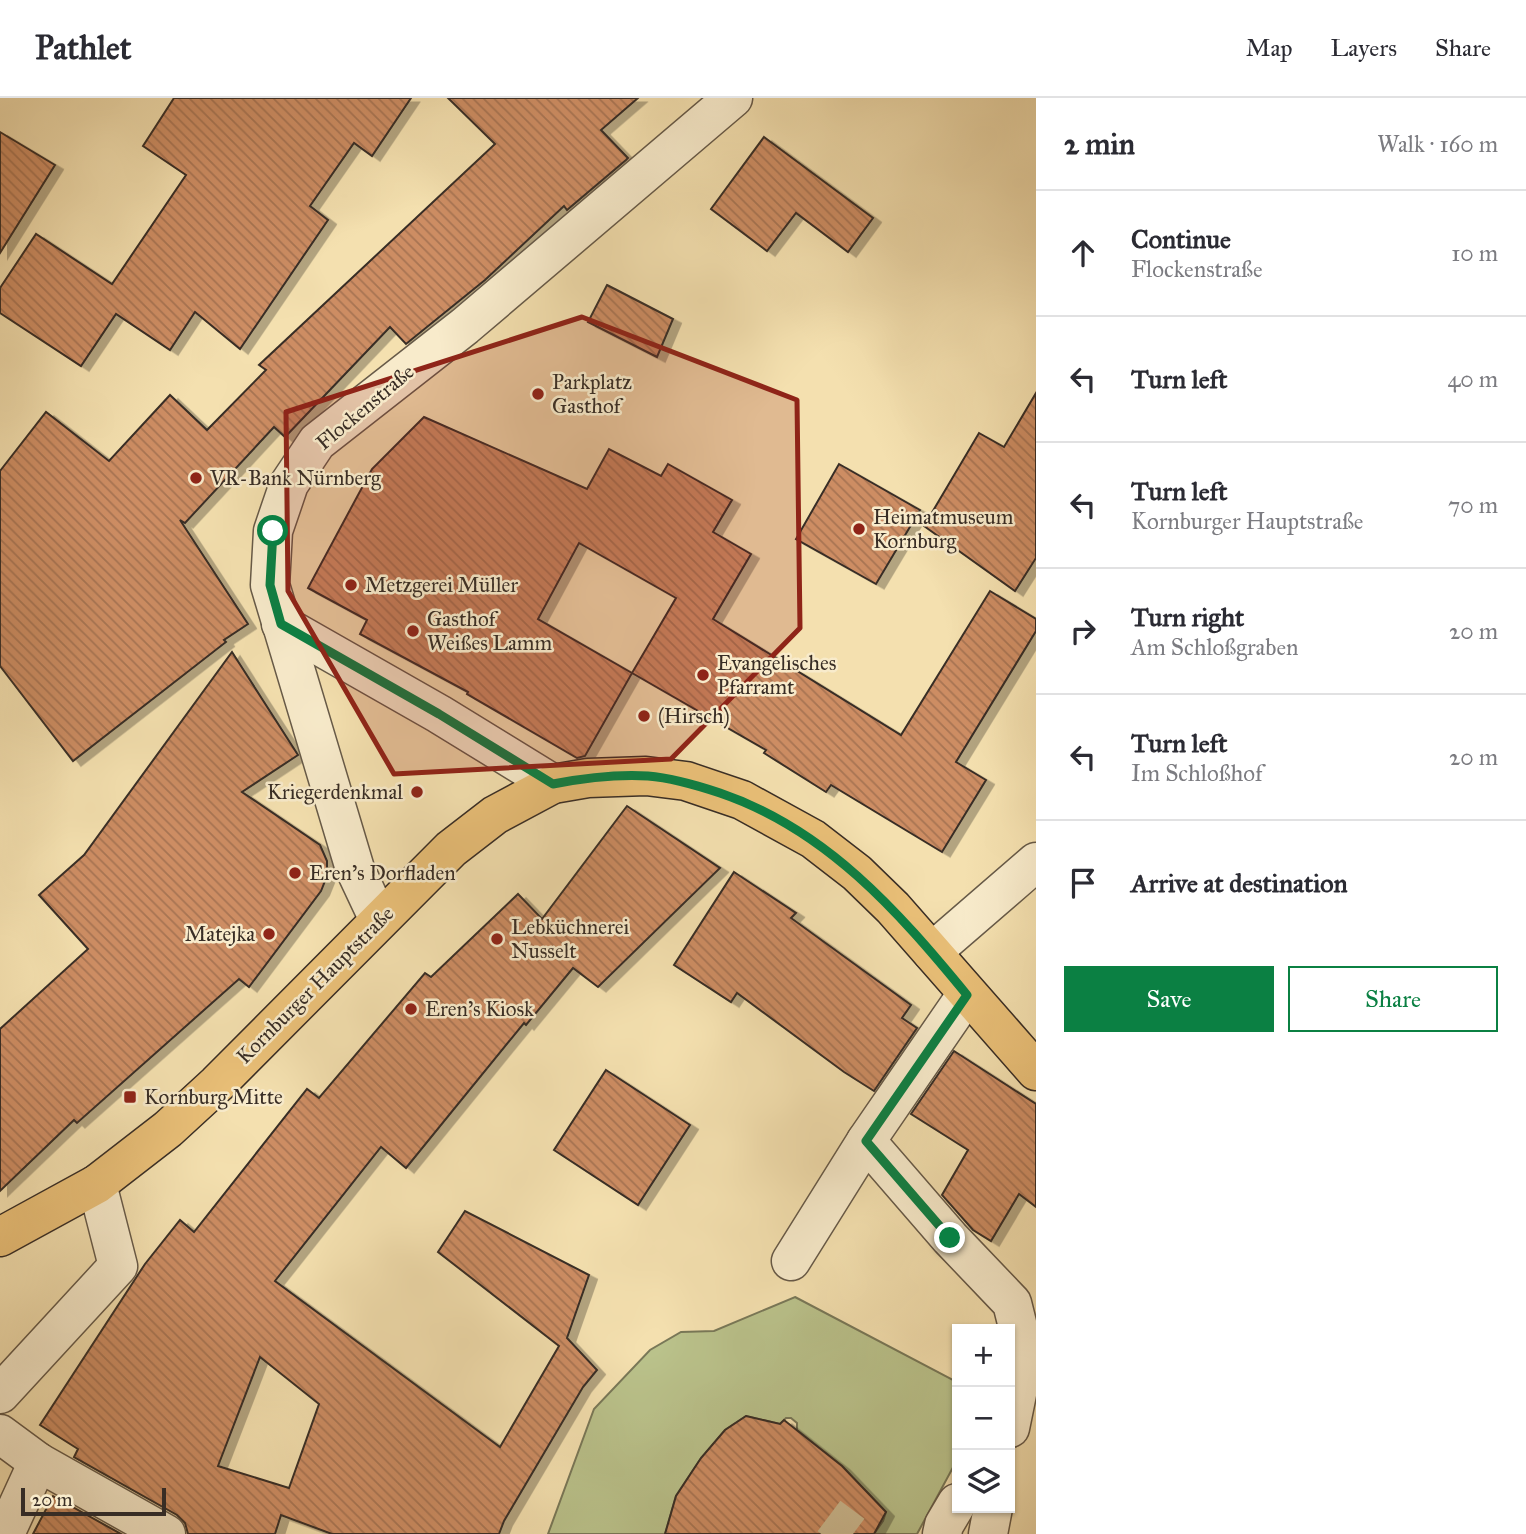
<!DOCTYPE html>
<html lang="en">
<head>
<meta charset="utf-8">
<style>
	body { margin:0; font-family:"IM FELL Great Primer",serif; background:#f7f7f7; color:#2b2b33 }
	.controls { position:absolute; right:21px; bottom:21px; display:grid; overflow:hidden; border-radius:0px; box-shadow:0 2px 5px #0004 }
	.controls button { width:63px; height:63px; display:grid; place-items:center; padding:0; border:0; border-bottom:2px solid #e1e1e2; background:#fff; color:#2b2b33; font:35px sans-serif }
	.scale { position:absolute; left:21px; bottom:18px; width:145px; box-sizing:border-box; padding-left:7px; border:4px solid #382d25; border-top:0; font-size:19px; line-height:24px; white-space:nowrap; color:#382d25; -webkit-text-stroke:5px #f8ebcb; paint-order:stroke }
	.stop { position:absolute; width:21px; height:21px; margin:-16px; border:5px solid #0b8043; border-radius:50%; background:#fff }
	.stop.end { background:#0b8043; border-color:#fff; box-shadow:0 2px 7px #0008 }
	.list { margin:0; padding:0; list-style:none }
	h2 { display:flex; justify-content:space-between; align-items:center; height:91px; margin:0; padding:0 28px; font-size:30px }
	h2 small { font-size:23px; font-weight:400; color:#7c7c81 }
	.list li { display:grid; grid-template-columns:46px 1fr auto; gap:21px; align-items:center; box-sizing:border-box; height:126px; padding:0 28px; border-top:2px solid #e1e1e2 }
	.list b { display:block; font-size:26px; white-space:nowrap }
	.list p { margin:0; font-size:23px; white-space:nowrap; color:#7c7c81 }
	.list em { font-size:23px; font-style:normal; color:#7c7c81 }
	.actions { display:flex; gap:14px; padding:21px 28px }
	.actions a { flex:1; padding:16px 0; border:2px solid #0b8043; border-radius:0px; text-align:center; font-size:24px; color:#0b8043 }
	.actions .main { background:#0b8043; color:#fff }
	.icon { flex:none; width:38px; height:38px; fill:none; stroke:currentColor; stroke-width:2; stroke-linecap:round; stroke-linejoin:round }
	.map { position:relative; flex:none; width:1036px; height:1436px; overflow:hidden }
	header { display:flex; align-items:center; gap:42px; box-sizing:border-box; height:98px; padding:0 35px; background:#fff; border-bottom:2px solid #e1e1e2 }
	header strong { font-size:33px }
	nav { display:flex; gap:38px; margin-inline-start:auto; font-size:24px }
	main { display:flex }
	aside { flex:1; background:#fff }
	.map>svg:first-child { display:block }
</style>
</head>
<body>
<header>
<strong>Pathlet</strong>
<nav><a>Map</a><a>Layers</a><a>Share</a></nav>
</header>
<main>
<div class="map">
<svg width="1036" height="1436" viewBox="0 0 1036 1436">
	<defs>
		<pattern id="building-back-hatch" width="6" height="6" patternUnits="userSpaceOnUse" patternTransform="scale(1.75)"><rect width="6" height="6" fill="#cd8d64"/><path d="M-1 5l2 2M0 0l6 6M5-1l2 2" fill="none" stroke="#a77452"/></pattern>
		<filter id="shadow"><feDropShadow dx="8" dy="4.5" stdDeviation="0" flood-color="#0004"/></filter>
	</defs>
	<rect width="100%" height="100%" fill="#f4e0af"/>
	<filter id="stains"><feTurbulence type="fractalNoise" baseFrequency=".00286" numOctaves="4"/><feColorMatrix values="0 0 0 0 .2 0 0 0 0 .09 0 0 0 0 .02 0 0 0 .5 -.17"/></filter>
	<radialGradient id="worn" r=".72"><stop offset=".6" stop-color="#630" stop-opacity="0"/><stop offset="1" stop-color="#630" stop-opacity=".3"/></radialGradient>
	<!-- grass -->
	<path fill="#bac28b" stroke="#797858" stroke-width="2" d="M795,1199L957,1284V1362L917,1436H874L883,1423L886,1414L842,1368L797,1332V1325L791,1320H786L780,1326L746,1318L725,1332L701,1360L676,1398L665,1436H548L594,1311L650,1252L681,1234L714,1233Z"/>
	<!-- building -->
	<g fill="url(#building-back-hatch)" stroke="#382d25" stroke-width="2" fill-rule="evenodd" filter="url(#shadow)">
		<path d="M174,0H411L372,58L354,45L310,108L328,122L240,251L195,214L170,252L116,216L81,268L0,215V190L36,136L112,186L186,77L143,48Z"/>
		<path d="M448,0H638L601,32L628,60L626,62L567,112L564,108L485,182L406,246L390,229L285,339L274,329L185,425L180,422L248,526L224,542L226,544L73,663L0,568V373L46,314L109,363L170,297L207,332L266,272L259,267L495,46Z"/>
		<path d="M0,34L55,67L0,155Z"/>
		<path d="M764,39L873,120L848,154L796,115L767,153L711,111Z"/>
		<path d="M607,187L673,221L657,259L588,224Z"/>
		<path d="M1036,295V460L1015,493L924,428L979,335L1004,349Z"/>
		<path d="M424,319L587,391L609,351L661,378L668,366L732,402L713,434L751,456L713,521L901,637L990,493L1036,521V533L956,664L986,682L942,754L831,687L826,694L764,655L766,652L632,575L585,658L577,660L467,596L468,594L360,536L367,522L308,490L372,371ZM579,445L676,500L632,575L538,521Z"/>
		<path d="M839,366L920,412L876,486L796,441Z"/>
		<path d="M232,554L298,657L242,694L320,747L327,763V778L321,793L249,889L239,881L77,1025L74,1022L0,1093V931L88,851L39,797L84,757Z"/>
		<path d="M627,708L720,770L598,889L573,870L526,927L524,925L406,1070L381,1049L275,1183L500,1349L559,1248L438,1154L465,1113L589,1177L567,1240L597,1272L583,1289L504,1423L499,1436H332L281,1417L275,1436H188L185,1425L177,1417L74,1359L78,1351L40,1327L145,1166L180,1122L194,1134L307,991L319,1000L425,875L431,879L518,796L542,821ZM260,1259L319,1306L289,1390L218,1368Z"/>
		<path d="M734,774L796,815L791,820L911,907L902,920L917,930L874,993L844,974L737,895L731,904L674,867Z"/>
		<path d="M954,953L1036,1006V1109L1019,1096L991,1143L973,1132L942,1097L968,1052L911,1016Z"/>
		<path d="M606,972L690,1027L638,1107L554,1052Z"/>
		<path d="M746,1318L780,1326L784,1322L842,1368L886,1414L874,1436H665L676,1398L701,1360L725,1332Z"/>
		<path d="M53,1398L121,1436H33Z"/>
	</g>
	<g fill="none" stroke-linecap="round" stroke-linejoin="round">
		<!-- minor-tunnel -->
		<path stroke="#cebc93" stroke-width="38" stroke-dasharray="38 19" stroke-linecap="butt" d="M829,1418L853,1436"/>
		<!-- minor casing -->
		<g stroke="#675a48" stroke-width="41">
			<g id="minor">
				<path d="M281,526L439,616L553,686"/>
				<path d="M379,822L355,771L270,487L273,433L289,386L317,344L465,228L733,0"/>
				<path d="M932,854L1036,764"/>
				<path d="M866,1043L950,1140L1012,1205L1025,1257L1010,1330"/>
				<path d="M791,1163L866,1043L967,896"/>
				<path d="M0,1296L118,1168L97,1086"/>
				<path d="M0,1336L38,1364L166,1436"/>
				<path d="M5,1436L38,1364"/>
				<path d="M942,1436L944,1427L957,1405"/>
				<path d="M988,1436L993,1410"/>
			</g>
		</g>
		<!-- major casing -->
		<g stroke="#382d25" stroke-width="41">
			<path id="major" d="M0,1139L97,1086L168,1031L217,986L451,751L495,717L553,686L588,680L646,678L686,683L742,702L813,741L857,775L893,810L1036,973"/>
		</g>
		<!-- minor -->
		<use href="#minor" stroke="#f8ebcb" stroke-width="38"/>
		<!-- major -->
		<use href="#major" stroke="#eac078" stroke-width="38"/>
	</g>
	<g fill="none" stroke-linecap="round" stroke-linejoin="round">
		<!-- route -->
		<path stroke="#0b8043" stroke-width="9" d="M273,433L270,487L281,526L439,616L553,686C584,680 616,676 648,678C673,680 696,687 720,695C826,731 898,813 967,897L866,1043L950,1140"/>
	</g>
	<!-- marked area -->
	<path fill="#8f2418" fill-opacity="0.2" stroke="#8f2418" stroke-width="5" stroke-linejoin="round" d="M582,219L797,302L800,530L671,661L394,676L288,493L286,314Z"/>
	<!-- markers -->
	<g fill="#8f2418" stroke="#f8ebcb" stroke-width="2.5">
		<circle cx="538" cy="296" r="7"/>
		<circle cx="196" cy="380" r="7"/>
		<circle cx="859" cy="431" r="7"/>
		<circle cx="351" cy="487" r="7"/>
		<circle cx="413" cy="533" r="7"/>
		<circle cx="703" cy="577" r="7"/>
		<circle cx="644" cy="618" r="7"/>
		<circle cx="417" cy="694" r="7"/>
		<circle cx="295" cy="775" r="7"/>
		<circle cx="269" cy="836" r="7"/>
		<circle cx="497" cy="841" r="7"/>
		<circle cx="411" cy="911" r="7"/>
		<rect x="123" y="992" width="14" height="14" rx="3.5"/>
	</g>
	<g text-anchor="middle" stroke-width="5" stroke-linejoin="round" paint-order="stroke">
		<!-- poi labels -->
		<g font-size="21" fill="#382d25" stroke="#f8ebcb" text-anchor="start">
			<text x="552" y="291">Parkplatz<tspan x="552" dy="24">Gasthof</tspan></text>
			<text x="210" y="387">VR-Bank Nürnberg</text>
			<text x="873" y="426">Heimatmuseum<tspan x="873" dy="24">Kornburg</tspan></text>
			<text x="365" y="494">Metzgerei Müller</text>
			<text x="427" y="528">Gasthof<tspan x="427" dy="24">Weißes Lamm</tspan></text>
			<text x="717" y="572">Evangelisches<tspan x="717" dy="24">Pfarramt</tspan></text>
			<text x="658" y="625">(Hirsch)</text>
			<text x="403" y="701" text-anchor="end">Kriegerdenkmal</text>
			<text x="309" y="782">Eren's Dorfladen</text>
			<text x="511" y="836">Lebküchnerei<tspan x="511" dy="24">Nusselt</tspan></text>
			<text x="255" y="843" text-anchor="end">Matejka</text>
			<text x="425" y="918">Eren's Kiosk</text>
			<text x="144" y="1006">Kornburg Mitte</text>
		</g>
		<!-- street labels -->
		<g font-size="21" fill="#382d25" stroke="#f8ebcb">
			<text transform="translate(365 309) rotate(-40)" y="7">Flockenstraße</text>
			<text transform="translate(315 887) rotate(-45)" y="7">Kornburger Hauptstraße</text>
		</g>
	</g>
	<rect width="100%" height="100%" filter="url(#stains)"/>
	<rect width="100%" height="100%" fill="url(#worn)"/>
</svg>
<div class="controls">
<button>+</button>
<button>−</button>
<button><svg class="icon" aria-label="layers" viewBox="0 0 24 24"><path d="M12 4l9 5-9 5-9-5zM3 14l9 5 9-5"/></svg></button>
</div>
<div class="scale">20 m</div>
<div class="stop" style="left:273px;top:433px"></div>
<div class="stop end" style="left:950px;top:1140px"></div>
</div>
<aside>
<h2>2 min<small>Walk · 160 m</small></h2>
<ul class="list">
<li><svg class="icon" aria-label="ahead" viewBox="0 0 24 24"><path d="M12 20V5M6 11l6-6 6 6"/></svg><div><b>Continue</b><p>Flockenstraße</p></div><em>10 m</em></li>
<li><svg class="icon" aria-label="left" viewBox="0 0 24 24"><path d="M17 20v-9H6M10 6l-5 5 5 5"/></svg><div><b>Turn left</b></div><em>40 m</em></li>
<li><svg class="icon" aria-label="left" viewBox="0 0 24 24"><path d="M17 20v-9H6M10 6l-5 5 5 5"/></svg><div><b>Turn left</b><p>Kornburger Hauptstraße</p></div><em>70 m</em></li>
<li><svg class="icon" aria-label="right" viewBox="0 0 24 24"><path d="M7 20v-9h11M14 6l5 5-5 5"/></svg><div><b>Turn right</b><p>Am Schloßgraben</p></div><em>20 m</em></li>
<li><svg class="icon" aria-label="left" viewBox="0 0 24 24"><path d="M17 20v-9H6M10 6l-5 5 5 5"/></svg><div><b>Turn left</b><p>Im Schloßhof</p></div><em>20 m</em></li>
<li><svg class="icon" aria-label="arrive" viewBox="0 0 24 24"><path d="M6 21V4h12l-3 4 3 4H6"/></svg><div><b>Arrive at destination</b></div></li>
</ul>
<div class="actions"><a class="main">Save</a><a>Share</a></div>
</aside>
</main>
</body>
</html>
